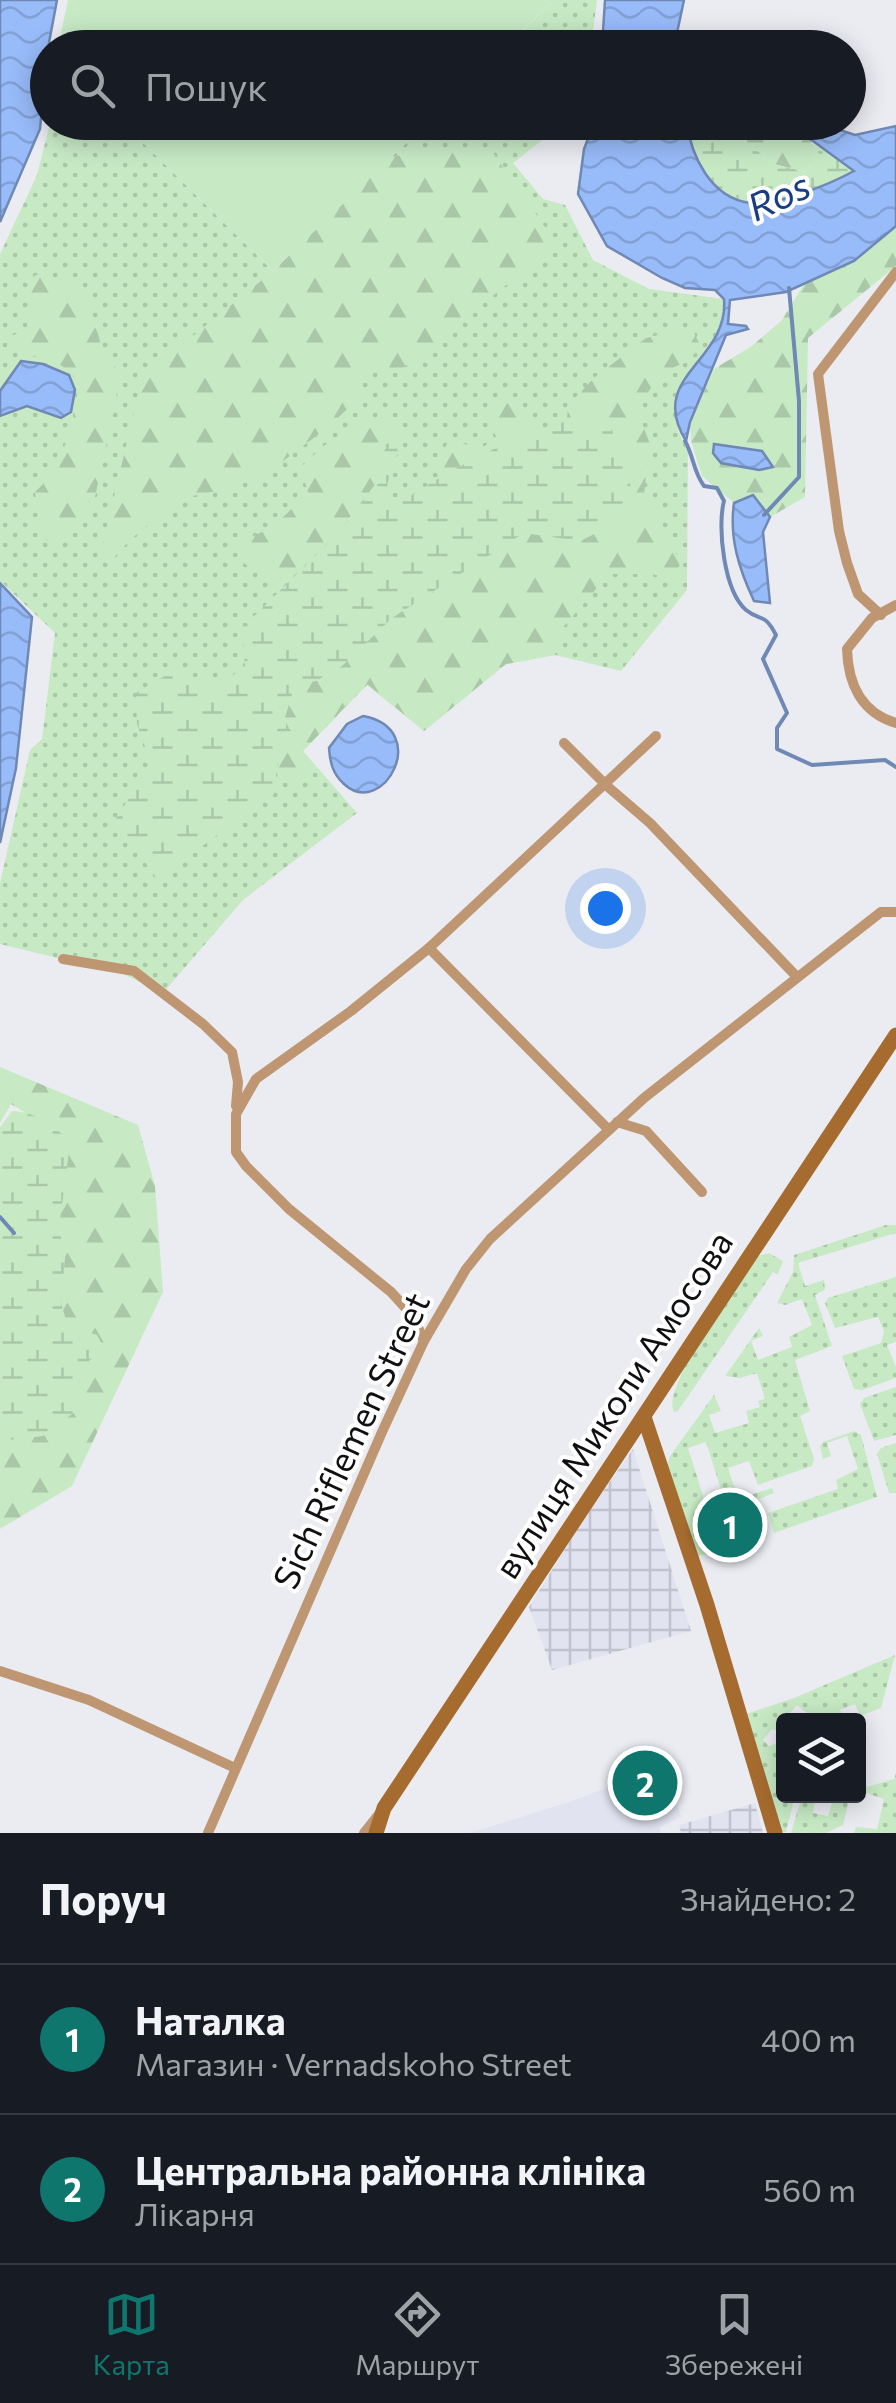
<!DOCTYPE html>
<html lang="uk">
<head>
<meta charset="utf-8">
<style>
	body { margin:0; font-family:Commissioner,sans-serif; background:#20242c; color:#f1f3f6 }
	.controls { position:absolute; right:30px; bottom:30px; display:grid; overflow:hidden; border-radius:10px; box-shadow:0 5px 25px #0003 }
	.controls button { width:90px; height:90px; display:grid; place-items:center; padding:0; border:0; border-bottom:2px solid #363941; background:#171b24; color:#f1f3f6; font:50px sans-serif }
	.you { position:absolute; left:605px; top:908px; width:35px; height:35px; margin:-25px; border:8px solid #fff; border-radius:50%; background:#1a73e8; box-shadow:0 0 0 15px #1a73e833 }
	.badge { display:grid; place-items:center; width:65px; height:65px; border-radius:50%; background:#0f766e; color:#fff; font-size:32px; font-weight:700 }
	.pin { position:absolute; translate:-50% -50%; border:5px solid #fff; box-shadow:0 2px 10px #0006 }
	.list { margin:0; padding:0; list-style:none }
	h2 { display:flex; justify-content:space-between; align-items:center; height:130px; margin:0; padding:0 40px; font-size:42px }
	h2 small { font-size:32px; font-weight:400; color:#9ea1a6 }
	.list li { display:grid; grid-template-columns:65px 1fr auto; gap:30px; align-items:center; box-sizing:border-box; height:150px; padding:0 40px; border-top:2px solid #363941 }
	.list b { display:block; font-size:38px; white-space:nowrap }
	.list p { margin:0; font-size:32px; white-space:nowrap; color:#9ea1a6 }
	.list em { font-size:32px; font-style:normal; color:#9ea1a6 }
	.icon { flex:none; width:55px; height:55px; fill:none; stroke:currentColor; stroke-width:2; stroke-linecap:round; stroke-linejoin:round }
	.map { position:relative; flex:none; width:896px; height:1833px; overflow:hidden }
	.search { position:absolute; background:#171b24; box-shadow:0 5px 25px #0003; left:30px; right:30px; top:30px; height:110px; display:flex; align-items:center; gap:25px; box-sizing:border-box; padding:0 35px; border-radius:55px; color:#9ea1a6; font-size:38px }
	.sheet { height:430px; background:#171b24 }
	nav { display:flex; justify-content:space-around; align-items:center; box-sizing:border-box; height:140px; border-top:2px solid #363941; background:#171b24; font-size:28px; color:#9ea1a6 }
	nav a { display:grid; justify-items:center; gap:5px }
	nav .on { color:#0f766e }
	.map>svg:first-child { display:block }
</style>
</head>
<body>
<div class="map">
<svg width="896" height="1833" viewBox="0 0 896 1833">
	<defs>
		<pattern id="industrial-grid" width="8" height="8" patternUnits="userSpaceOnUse" patternTransform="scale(2.5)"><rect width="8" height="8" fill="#e1e3f1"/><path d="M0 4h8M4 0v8" fill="none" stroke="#c0c2ce"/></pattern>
		<pattern id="grass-dots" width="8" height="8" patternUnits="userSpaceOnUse" patternTransform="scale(2.5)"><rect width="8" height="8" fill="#c7eac5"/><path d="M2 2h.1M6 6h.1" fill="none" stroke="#aac8a8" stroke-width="1.8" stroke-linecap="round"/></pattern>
		<pattern id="forest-firs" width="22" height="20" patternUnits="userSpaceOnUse" patternTransform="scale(2.5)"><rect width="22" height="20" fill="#c7eac5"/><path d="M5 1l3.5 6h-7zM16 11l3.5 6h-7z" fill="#aac8a8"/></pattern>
		<pattern id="wetland-marsh" width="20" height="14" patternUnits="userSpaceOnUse" patternTransform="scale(2.5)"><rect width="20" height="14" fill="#c7eac5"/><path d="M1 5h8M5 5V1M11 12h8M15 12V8" fill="none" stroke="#aac8a8"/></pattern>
		<pattern id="water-waves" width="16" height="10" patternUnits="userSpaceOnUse" patternTransform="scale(2.5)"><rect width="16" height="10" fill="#98bbf9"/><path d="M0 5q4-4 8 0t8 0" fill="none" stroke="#82a0d4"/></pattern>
	</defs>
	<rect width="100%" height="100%" fill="#ebecf2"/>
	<!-- built -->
	<path fill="#e1e3f1" d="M666,1765L681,1817L660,1827L661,1833H470L572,1801Z"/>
	<!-- industrial -->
	<g fill="url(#industrial-grid)">
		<path d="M633,1449L691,1631L552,1670L529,1607L583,1520Z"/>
		<path d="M755,1803L763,1833H681L679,1825Z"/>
	</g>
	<!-- grass -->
	<g fill="url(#grass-dots)">
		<path d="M554,0H597L591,47L505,48Z"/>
		<path d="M50,123H123L273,271L427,123H564L513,163L543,199L565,205L593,260L649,289L724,299L720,328L682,384L678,430L688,453L687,590L621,671L555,655L506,664L424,731L367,685L303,751L357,813L243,900L163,993L123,974L0,944V883L30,750L42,739L55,633L0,581V254L37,175Z"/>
		<path d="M886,1225H896V1233L798,1263L805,1286L824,1280L825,1290L815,1295L832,1346L795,1360L810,1411L800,1416L814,1459L812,1466L758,1485L749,1461L728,1468L738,1499L772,1488L774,1493L756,1500L759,1512L731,1521L706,1442L688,1448L709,1515L704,1517L708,1529L704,1531L710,1553L698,1556L667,1465L670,1456L714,1395L721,1411L709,1415L715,1433L749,1423L746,1411L760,1407L758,1401L765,1399L757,1373L740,1378L725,1376L759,1328L763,1336L751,1341L758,1360L792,1347L789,1337L812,1325L802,1299L785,1305L777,1303L793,1272L794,1255Z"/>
		<path d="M769,1253L783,1261L778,1274L773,1272L678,1411L674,1412C660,1388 740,1282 757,1256Z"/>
		<path d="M896,1277V1342L887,1345L896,1367V1378L862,1390L854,1389L842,1356L881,1343L884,1331L878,1317L835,1328L825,1303L828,1298Z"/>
		<path d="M896,1387V1435L874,1441L860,1404L864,1398Z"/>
		<path d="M854,1431L861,1435L877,1497L774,1533L768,1513L838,1489L836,1480L858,1469L847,1436L827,1443L831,1456L823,1459L820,1446L823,1442Z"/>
		<path d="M896,1443V1493H889L877,1454L881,1448Z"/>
		<path d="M895,1655L881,1708L860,1716L855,1704L840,1710L844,1720H816L797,1705L784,1720L783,1733L772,1729L763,1740L769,1746L780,1742L783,1745L784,1796H795L786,1832H782L746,1714L794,1698Z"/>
		<path d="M896,1773V1833H854L856,1827L877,1829L884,1799L860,1791V1784L867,1787L894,1779Z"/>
		<path d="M834,1796H850L843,1825L826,1833H791L801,1799L815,1801L813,1813L828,1816Z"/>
	</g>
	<!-- forest -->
	<g fill="url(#forest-firs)">
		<path d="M721,123C756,123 802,116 819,154L805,172L774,164Z"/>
		<path d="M441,148H479L493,153L552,237L550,250L399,371L366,373L359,398L328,427L266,474L229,488L179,499L131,539L109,563L100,556L139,391L152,369L273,271L391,157Z"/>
		<path d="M896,226V266L808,338L805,497L770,517L753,495L734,503L702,476L691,441L690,422L714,369L752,346L782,320L804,284L854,261Z"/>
		<path d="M35,275L70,282L87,293L101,345L118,372L116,402L90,519L48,542L39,519L35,492C41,486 48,480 52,474C63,456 87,391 73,375C60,358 26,356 6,349L10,337L27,328C30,311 28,291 35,275Z"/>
		<path d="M691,327L701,347L686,362L663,372L636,408L650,444L644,494L659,516L667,541L680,559L678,578L649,574H609L558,633L555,655L506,664L424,731L367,684L303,751L311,761L313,775L294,779L277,767L293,735L284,720L295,685L462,486L433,471L449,440L481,448L497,438L486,419L502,402L528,409L536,426L498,457L578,417L567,420L568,405L594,378L646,338Z"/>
		<path d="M383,418L402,439L386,444L378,481L335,536L282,587L239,560V544L275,525L308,493L301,467C327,442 347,424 383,418Z"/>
		<path d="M0,1067L138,1125L155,1186L163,1292L72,1486L0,1529V1300L24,1112L11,1104L0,1123Z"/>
	</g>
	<!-- wetland -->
	<g fill="url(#wetland-marsh)">
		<path d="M687,123H721L774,164L805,172L819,154L813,141L854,171C829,184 779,206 750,203C711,199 691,156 687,123Z"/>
		<path d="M578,417L610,426L630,473L631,516L580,541L524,533L392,618L342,666L316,681L295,685L284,720L293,734L277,767L274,794L157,879L115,820L151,764L137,724L136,693L173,671L219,686L245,666L242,628L335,536L378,481L386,444L402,439L386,488L390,510C449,469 510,437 578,417Z"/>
		<path d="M12,1111C35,1112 57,1125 70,1144L59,1227L65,1258L61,1303L68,1327L97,1335L105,1350C72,1369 80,1378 76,1411L43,1436L0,1441V1127Z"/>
	</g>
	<!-- garden -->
	<g fill="#c7eac5">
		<path d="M68,0H554L505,47H58Z"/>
		<path d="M123,123H427L273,271Z"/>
	</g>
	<!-- water -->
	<g fill="url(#water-waves)" stroke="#6f88b4" stroke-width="2.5">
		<path d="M0,0H57L48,48L40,129L0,222Z"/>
		<path d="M605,0H684L674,47H602Z"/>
		<path d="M594,123H687C691,156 711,198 750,203C777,206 830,184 854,171L813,141L781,123H819L855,135L896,126V226L854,261L786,292L730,300L728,324L746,326L748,329L726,335L690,422L686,441C646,376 729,362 724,299L715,290L685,288L662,278L607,246L578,194L584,149Z"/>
		<path d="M21,361L43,364L69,375L75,390L71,412L61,418L27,406L0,416V391Z"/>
		<path d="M714,444L762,451L773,467L759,470L721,463L713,453Z"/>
		<path d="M753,495L770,517L763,532L770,603L754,601C739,569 729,538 734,503Z"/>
		<path d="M0,583L32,617L16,768L0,843Z"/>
		<path d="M363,716C433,729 383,820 344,784C333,774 330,763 329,748L347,724Z"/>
	</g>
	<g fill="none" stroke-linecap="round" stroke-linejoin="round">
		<!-- stream -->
		<g stroke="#6f88b4" stroke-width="4">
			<path d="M685,441C694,457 693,471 704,486L717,488L724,501C717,527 724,591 746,610C761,622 764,612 776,635L763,659L787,713L777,728V749L812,765L885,760L896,767"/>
			<path d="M764,515L799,477V401L789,288"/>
			<path d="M0,1217L14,1233"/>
		</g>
		<!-- street -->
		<g stroke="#bf9672" stroke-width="10">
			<path d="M896,605L872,618L847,649C848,683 861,713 896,723"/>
			<path d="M881,615L858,594L847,563L839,531L818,374L896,272"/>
			<path d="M564,743L607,786L650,823L797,977"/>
			<path d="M429,948L609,1130"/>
			<path d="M63,959L134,971L203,1024L232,1052L238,1082L236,1106"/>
			<path d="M617,1122L646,1131L702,1192"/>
			<path d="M424,1341L413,1316L391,1292L289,1209L246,1166L236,1152V1114L256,1079L351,1011L429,948L656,736"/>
			<path d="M0,1671L89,1700L235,1768"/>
			<path d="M208,1833L382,1432L424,1341L466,1269L490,1239L644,1098L881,912H896"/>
			<path d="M364,1833L379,1814"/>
		</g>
		<!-- secondary -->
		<g stroke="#a66b2f" stroke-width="15">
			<path d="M644,1417L707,1605L775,1833"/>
			<path d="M376,1833L384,1808L896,1035"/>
		</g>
	</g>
	<g text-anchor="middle" stroke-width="8" stroke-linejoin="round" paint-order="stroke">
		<!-- street labels -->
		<g font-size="35" fill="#101012" stroke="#fff">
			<text transform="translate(614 1405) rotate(-57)" y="12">вулиця Миколи Амосова</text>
			<text transform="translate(352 1441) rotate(-65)" y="12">Sich Riflemen Street</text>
		</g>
		<!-- water labels -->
		<g font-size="38" font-style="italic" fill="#173e84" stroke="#fff">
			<text transform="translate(779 197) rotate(-25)" y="13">Ros</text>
		</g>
	</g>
</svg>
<div class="controls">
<button><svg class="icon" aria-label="layers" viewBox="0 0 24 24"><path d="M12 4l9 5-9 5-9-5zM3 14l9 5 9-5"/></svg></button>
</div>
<div class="you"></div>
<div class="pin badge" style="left:730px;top:1525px">1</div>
<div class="pin badge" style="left:645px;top:1783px">2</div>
<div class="search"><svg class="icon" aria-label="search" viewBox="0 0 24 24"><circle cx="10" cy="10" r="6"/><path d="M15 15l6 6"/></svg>Пошук</div>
</div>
<section class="sheet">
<h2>Поруч<small>Знайдено: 2</small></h2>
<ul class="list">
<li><span class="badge">1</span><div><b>Наталка</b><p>Магазин · Vernadskoho Street</p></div><em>400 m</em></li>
<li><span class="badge">2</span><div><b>Центральна районна клініка</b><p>Лікарня</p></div><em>560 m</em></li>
</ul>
</section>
<nav>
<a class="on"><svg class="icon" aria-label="map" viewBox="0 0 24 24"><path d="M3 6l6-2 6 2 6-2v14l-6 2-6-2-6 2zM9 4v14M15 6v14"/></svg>Карта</a>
<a><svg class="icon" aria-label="directions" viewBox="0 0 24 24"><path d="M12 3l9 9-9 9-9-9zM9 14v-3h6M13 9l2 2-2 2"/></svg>Маршрут</a>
<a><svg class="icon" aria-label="saved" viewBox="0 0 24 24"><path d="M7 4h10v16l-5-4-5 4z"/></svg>Збережені</a>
</nav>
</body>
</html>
